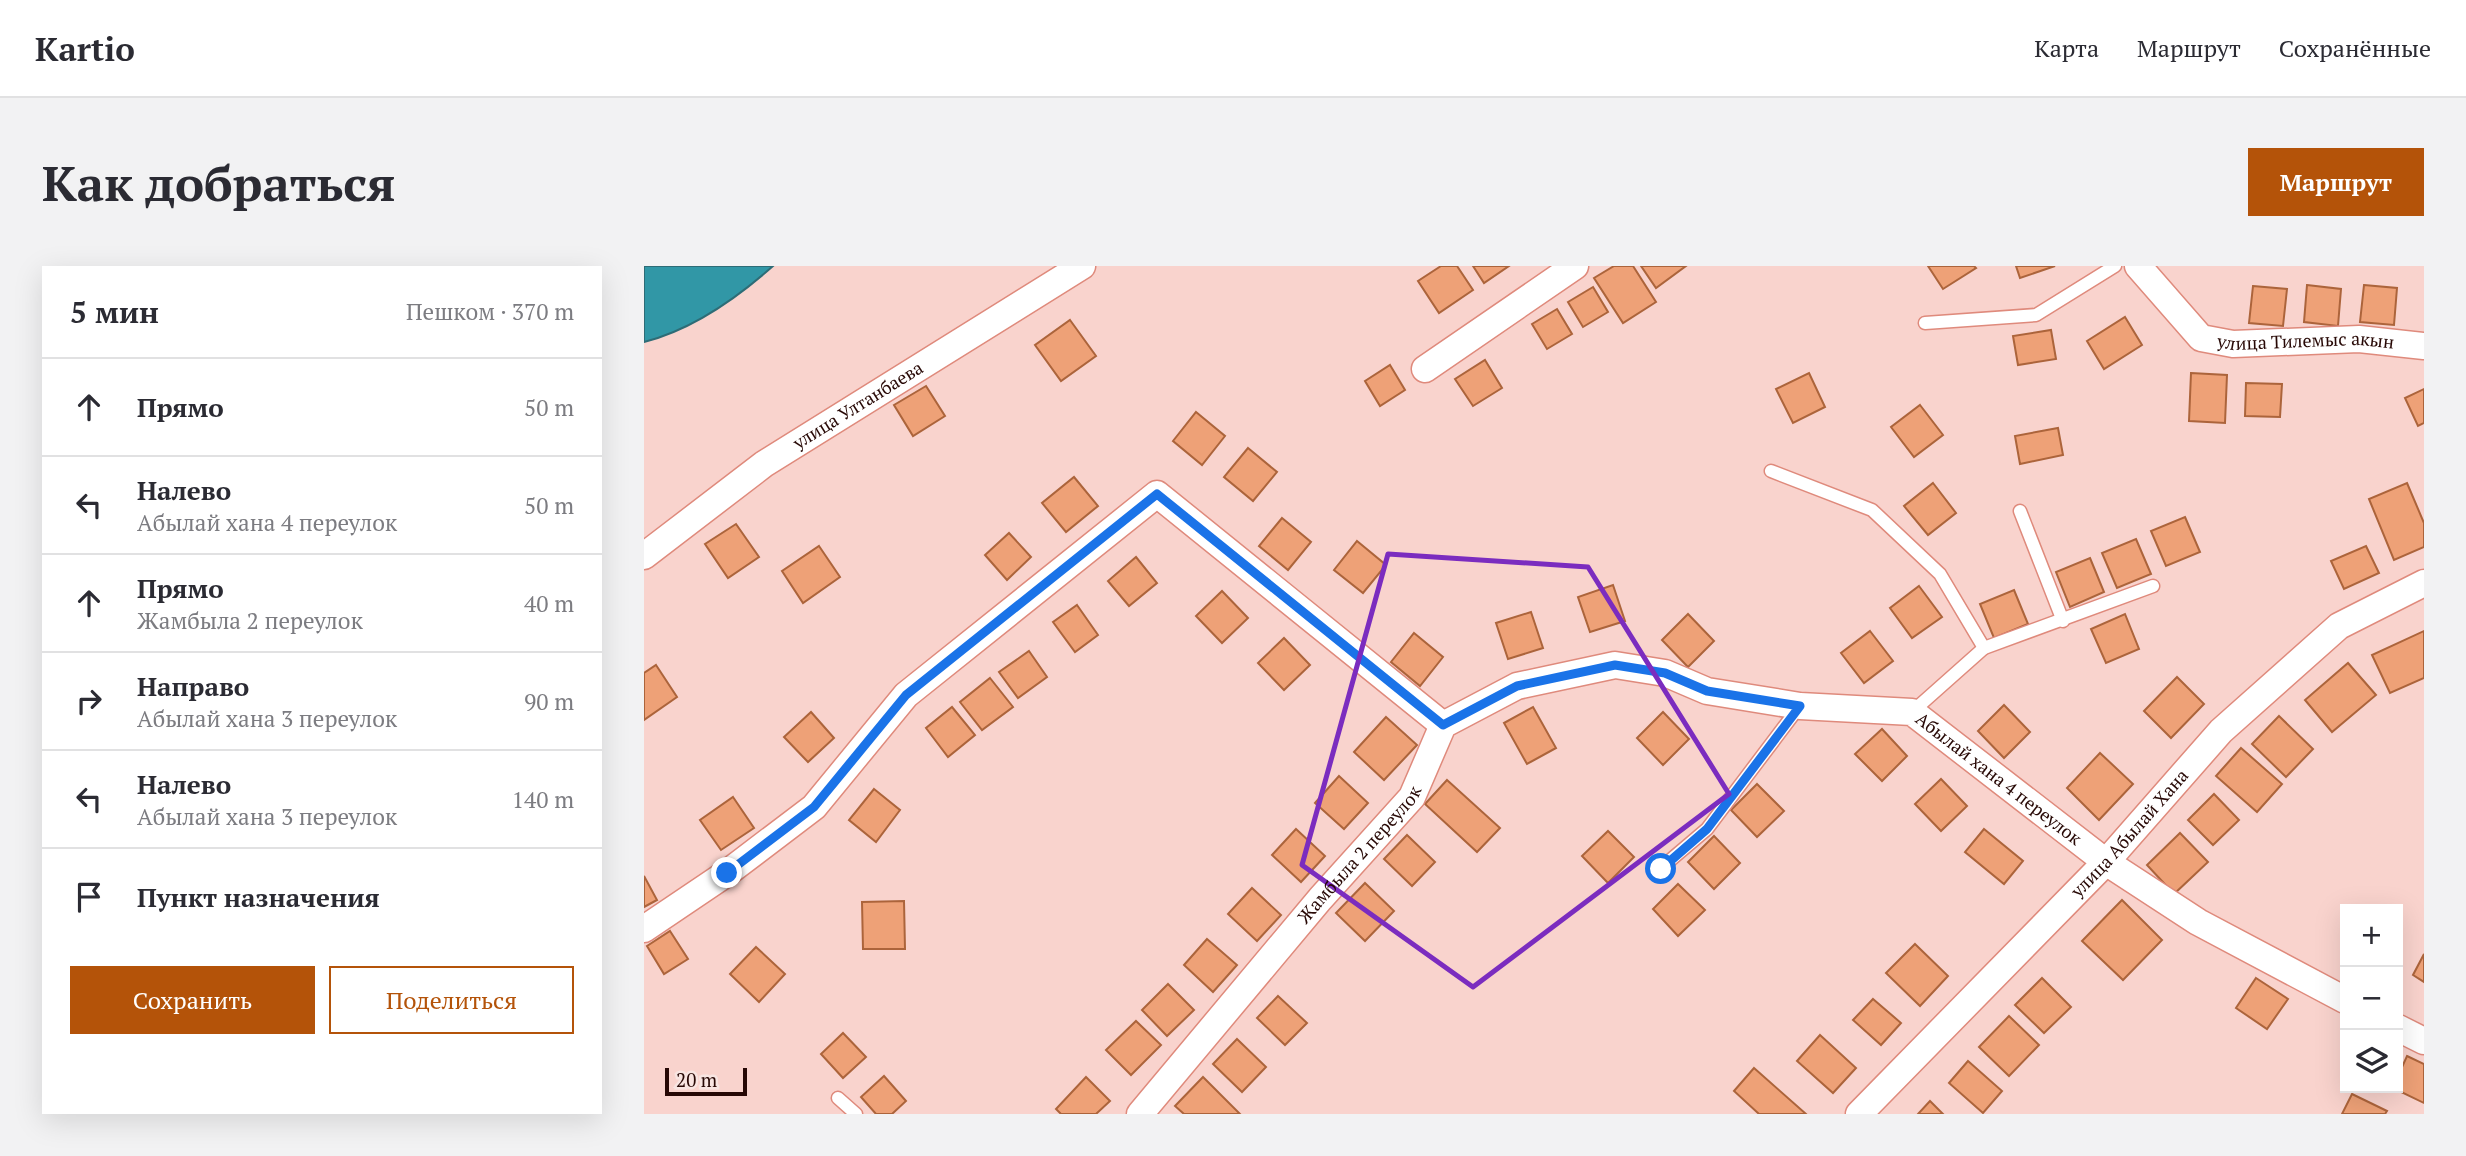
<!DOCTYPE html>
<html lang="ru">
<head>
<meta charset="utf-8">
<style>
	body { margin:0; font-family:"PT Serif",serif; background:#f2f2f3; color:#2b2b33 }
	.controls { position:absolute; right:21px; bottom:21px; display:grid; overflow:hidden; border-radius:0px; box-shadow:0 7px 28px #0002 }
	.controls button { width:63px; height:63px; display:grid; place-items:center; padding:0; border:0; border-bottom:2px solid #e1e1e2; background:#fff; color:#2b2b33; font:35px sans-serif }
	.scale { position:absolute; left:21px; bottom:18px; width:82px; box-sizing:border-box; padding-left:7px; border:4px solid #270805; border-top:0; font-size:19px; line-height:24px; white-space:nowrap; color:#270805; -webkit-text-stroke:5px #f8e5e2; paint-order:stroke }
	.stop { position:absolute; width:21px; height:21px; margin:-16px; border:5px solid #1a73e8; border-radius:50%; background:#fff }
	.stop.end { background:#1a73e8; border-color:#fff; box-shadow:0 2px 7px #0008 }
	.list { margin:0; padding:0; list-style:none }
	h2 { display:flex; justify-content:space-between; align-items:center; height:91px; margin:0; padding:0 28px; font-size:30px }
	h2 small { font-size:23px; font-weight:400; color:#7c7c81 }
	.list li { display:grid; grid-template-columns:46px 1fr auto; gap:21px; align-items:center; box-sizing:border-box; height:98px; padding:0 28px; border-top:2px solid #e1e1e2 }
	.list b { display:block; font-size:26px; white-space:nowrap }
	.list p { margin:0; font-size:23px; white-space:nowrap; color:#7c7c81 }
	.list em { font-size:23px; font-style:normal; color:#7c7c81 }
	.actions { display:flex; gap:14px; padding:21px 28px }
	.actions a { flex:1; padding:16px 0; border:2px solid #b45309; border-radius:0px; text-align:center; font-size:24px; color:#b45309 }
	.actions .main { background:#b45309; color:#fff }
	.icon { flex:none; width:38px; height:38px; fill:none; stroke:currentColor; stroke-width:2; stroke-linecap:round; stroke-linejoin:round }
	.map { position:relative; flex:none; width:1780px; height:848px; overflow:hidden; border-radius:0px }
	header { display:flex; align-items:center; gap:42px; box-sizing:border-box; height:98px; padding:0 35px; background:#fff; border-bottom:2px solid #e1e1e2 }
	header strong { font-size:33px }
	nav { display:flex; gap:38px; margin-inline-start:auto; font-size:24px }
	.intro { display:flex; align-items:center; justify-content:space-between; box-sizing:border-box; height:168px; padding:0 42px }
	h1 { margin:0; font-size:49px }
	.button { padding:18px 32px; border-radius:0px; background:#b45309; color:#fff; font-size:24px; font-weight:700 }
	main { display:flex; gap:42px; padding:0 42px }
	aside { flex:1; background:#fff; border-radius:0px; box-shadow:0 7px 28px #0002 }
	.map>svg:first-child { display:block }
</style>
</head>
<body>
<header>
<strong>Kartio</strong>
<nav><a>Карта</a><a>Маршрут</a><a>Сохранённые</a></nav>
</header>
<div class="intro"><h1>Как добраться</h1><a class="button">Маршрут</a></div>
<main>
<aside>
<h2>5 мин<small>Пешком · 370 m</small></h2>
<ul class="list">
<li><svg class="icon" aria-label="ahead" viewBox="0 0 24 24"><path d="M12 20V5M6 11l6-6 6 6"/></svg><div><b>Прямо</b></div><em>50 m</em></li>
<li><svg class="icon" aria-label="left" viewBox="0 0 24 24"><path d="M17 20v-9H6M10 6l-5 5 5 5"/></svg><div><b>Налево</b><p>Абылай хана 4 переулок</p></div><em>50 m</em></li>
<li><svg class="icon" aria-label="ahead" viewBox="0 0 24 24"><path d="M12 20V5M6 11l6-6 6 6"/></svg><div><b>Прямо</b><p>Жамбыла 2 переулок</p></div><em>40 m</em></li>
<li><svg class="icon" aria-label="right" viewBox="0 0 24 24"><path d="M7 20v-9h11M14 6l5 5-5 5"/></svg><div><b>Направо</b><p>Абылай хана 3 переулок</p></div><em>90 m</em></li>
<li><svg class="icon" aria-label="left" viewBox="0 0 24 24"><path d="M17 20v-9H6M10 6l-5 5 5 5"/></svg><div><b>Налево</b><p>Абылай хана 3 переулок</p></div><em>140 m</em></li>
<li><svg class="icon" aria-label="arrive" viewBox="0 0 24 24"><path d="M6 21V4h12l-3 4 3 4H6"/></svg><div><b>Пункт назначения</b></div></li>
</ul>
<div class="actions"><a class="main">Сохранить</a><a>Поделиться</a></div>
</aside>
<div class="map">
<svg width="1780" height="848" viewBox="0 0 1780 848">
	<rect width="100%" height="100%" fill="#f9d3cd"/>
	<!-- water -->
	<path fill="#3197a6" stroke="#2e6c76" stroke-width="2" d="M0,0H129C93,32 47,64 0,76Z"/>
	<!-- building -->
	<g fill="#eea177" stroke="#ac643b" stroke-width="2">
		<path d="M797,0H813L829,24L795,47L774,15Z"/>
		<path d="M829,0H865L840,17Z"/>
		<path d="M970,0H989L1012,36L979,57L950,12Z"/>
		<path d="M997,0H1042L1012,22Z"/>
		<path d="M1284,0H1330L1332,2L1299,23Z"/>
		<path d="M1372,0H1411L1376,12Z"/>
		<path d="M1663,19L1697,23L1694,60L1660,56Z"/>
		<path d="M1720,19L1753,22L1750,59L1716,56Z"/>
		<path d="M1609,20L1643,23L1639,60L1605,57Z"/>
		<path d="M949,21L964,46L939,61L924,36Z"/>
		<path d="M913,43L928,68L903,83L888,58Z"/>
		<path d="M1481,51L1498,79L1460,103L1443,75Z"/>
		<path d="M426,54L452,90L417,115L391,79Z"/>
		<path d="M1407,64L1412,93L1374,99L1369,70Z"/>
		<path d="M841,94L858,122L829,140L811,113Z"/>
		<path d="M746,99L761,124L736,140L721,115Z"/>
		<path d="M1165,107L1181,141L1149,157L1132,123Z"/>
		<path d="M1547,107L1583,109L1581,157L1545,155Z"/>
		<path d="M1602,117L1638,118L1636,151L1601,150Z"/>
		<path d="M282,120L301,150L269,170L250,139Z"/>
		<path d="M1780,123V157L1774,160L1761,132Z"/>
		<path d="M1276,139L1299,169L1270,191L1247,161Z"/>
		<path d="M552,146L581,170L558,199L529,175Z"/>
		<path d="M1414,162L1419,189L1376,198L1371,170Z"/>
		<path d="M604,182L633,206L609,235L580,211Z"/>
		<path d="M430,211L454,240L422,266L398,237Z"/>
		<path d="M1289,217L1312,247L1284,269L1260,240Z"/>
		<path d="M1763,217L1780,257V281L1750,294L1725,233Z"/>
		<path d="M1541,251L1556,286L1522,300L1507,265Z"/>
		<path d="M638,252L667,276L644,304L615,280Z"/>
		<path d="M92,258L115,291L84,312L61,278Z"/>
		<path d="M365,267L387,291L363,314L341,289Z"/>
		<path d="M1492,273L1507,308L1473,322L1458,287Z"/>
		<path d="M713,275L742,299L719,327L690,304Z"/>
		<path d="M175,280L196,311L159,337L138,305Z"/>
		<path d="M1722,280L1735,307L1700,323L1687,295Z"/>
		<path d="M492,291L513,317L485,340L464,315Z"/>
		<path d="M1446,292L1460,326L1426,341L1412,306Z"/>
		<path d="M969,319L981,355L946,366L934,331Z"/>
		<path d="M1275,320L1298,351L1268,372L1246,342Z"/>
		<path d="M1370,324L1384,358L1350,372L1336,338Z"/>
		<path d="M578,325L604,352L578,377L552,350Z"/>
		<path d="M433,339L454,369L431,386L409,356Z"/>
		<path d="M887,346L899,382L864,393L852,357Z"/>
		<path d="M1044,348L1070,375L1044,401L1018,374Z"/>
		<path d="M1481,348L1495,383L1462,397L1447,363Z"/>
		<path d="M1226,365L1249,395L1220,417L1197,387Z"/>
		<path d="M1780,365V412L1746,427L1728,389Z"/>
		<path d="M770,367L799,391L776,420L747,396Z"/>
		<path d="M640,372L666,399L640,424L614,397Z"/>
		<path d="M385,385L403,411L374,432L355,406Z"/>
		<path d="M1704,397L1732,429L1688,466L1661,434Z"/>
		<path d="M12,399L33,431L0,454V407Z"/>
		<path d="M1533,411L1560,438L1527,472L1500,445Z"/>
		<path d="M346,412L369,441L338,464L316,436Z"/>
		<path d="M1360,439L1386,466L1360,492L1334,465Z"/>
		<path d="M308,441L331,469L304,491L282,462Z"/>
		<path d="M889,441L912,482L883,498L860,457Z"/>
		<path d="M167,446L190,472L164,496L140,471Z"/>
		<path d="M1019,446L1045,473L1019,499L993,472Z"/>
		<path d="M1635,450L1669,483L1642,511L1608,478Z"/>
		<path d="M742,451L773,479L740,514L710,486Z"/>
		<path d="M1238,463L1263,490L1238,515L1211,488Z"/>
		<path d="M1597,482L1638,518L1613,546L1572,510Z"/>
		<path d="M1456,487L1489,518L1455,554L1423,522Z"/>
		<path d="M695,510L724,537L700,563L671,537Z"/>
		<path d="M1297,513L1323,540L1297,565L1271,538Z"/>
		<path d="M803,514L856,562L833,586L781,538Z"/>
		<path d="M1113,518L1140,545L1113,571L1087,544Z"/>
		<path d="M230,523L256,544L232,576L205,554Z"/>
		<path d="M1570,528L1595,554L1569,579L1544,554Z"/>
		<path d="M89,531L110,562L77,584L56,554Z"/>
		<path d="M652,563L681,590L657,616L628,589Z"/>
		<path d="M1340,563L1379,595L1360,618L1321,586Z"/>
		<path d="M964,565L990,591L964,617L938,590Z"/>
		<path d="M1536,567L1564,596L1530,628L1503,599Z"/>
		<path d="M763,569L791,596L768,620L740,593Z"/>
		<path d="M1070,570L1096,597L1070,623L1044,596Z"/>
		<path d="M0,610L13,634L0,641Z"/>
		<path d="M721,617L750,645L721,675L692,647Z"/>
		<path d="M1034,618L1061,644L1034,670L1009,643Z"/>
		<path d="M608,622L637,649L613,675L584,648Z"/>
		<path d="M1478,634L1518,674L1479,714L1438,675Z"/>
		<path d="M260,635L261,683H219L218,636Z"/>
		<path d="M26,665L44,693L20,708L3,680Z"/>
		<path d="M563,673L593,699L569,726L540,699Z"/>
		<path d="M1271,678L1304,710L1276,740L1242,707Z"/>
		<path d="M112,681L141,708L115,736L86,708Z"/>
		<path d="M1780,688V716L1769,709Z"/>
		<path d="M1398,712L1427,741L1400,767L1371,739Z"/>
		<path d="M1612,712L1644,733L1623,763L1592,742Z"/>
		<path d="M524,718L550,744L523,770L498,744Z"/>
		<path d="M634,730L663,757L641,779L613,752Z"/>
		<path d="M1229,733L1257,757L1237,779L1209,754Z"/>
		<path d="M1365,750L1395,779L1365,810L1335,781Z"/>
		<path d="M492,755L517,779L487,809L462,784Z"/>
		<path d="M199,767L222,791L199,812L177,788Z"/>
		<path d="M1176,769L1212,802L1189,827L1153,795Z"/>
		<path d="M593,773L622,801L598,826L569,798Z"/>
		<path d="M1763,790L1780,798V837L1749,822H1754V810Z"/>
		<path d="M1324,795L1358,825L1339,847L1305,817Z"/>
		<path d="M1110,802L1162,848H1115L1090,825Z"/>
		<path d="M240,810L262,835L248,848H232L217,831Z"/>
		<path d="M442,811L466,835L452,848H417L412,843Z"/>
		<path d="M559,811L596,848H540L531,840Z"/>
		<path d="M1708,828L1743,845L1741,848H1698Z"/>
		<path d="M1286,835L1299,848H1274Z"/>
	</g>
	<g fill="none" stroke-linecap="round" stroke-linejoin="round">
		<!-- lane casing -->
		<g stroke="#df8a7c" stroke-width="15">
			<g id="lane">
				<path d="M1281,57L1392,49L1471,0"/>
				<path d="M1127,205L1228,244L1296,308L1340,382"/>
				<path d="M1376,245L1419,355"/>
				<path d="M1268,446L1340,382L1509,320"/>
				<path d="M1017,602L1063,563L1155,441"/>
				<path d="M194,832L212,848"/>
			</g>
		</g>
		<!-- street casing -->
		<g stroke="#df8a7c" stroke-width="29">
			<g id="street">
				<path id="s1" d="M1494,0L1557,72L1589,78L1715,73L1780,80"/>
				<path d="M781,103L931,0"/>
				<path id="s2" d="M0,290L120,198L438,0"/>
				<path d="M0,663L83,607L170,541L262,429L513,228L799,459"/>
				<path d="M1754,762L1780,775"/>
				<path id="s3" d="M496,848L676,633L768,531L799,459L873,420L971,399L1021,407L1063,425L1156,440L1268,446L1462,596L1554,656L1701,734"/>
				<path id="s4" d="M1215,848L1462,596L1577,465L1695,360L1780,317"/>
			</g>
		</g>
		<!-- lane -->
		<use href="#lane" stroke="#fff" stroke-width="12"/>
		<!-- street -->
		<use href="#street" stroke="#fff" stroke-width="26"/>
	</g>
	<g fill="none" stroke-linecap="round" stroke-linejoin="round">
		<!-- route -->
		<path stroke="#1a73e8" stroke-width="9" d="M83,607L170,541L262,429L513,228L799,459L873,420L971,399L1021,407L1063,425L1156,440L1063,563L1017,603"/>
	</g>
	<!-- marked area -->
	<path fill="none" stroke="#7b2cbf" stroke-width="5" stroke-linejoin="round" d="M744,288L944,301L1085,528L829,721L658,599Z"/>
	<g text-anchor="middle" stroke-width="7" stroke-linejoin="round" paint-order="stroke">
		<!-- street labels -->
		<g font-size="18" fill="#270805" stroke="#f8e5e2">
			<text dy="6" stroke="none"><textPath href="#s1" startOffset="201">улица Тилемыс акын</textPath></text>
			<text dy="6" stroke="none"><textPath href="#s2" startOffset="262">улица Ултанбаева</textPath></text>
			<text dy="6" stroke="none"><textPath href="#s3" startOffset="1092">Абылай хана 4 переулок</textPath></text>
			<text dy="6" stroke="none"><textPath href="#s4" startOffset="390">улица Абылай Хана</textPath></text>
			<text dy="6" stroke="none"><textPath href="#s3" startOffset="340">Жамбыла 2 переулок</textPath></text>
		</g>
	</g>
</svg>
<div class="controls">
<button>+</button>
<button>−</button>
<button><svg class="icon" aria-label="layers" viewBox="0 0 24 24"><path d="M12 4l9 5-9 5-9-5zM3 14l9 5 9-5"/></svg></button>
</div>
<div class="scale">20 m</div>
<div class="stop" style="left:1017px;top:603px"></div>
<div class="stop end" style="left:83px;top:607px"></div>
</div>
</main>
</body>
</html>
